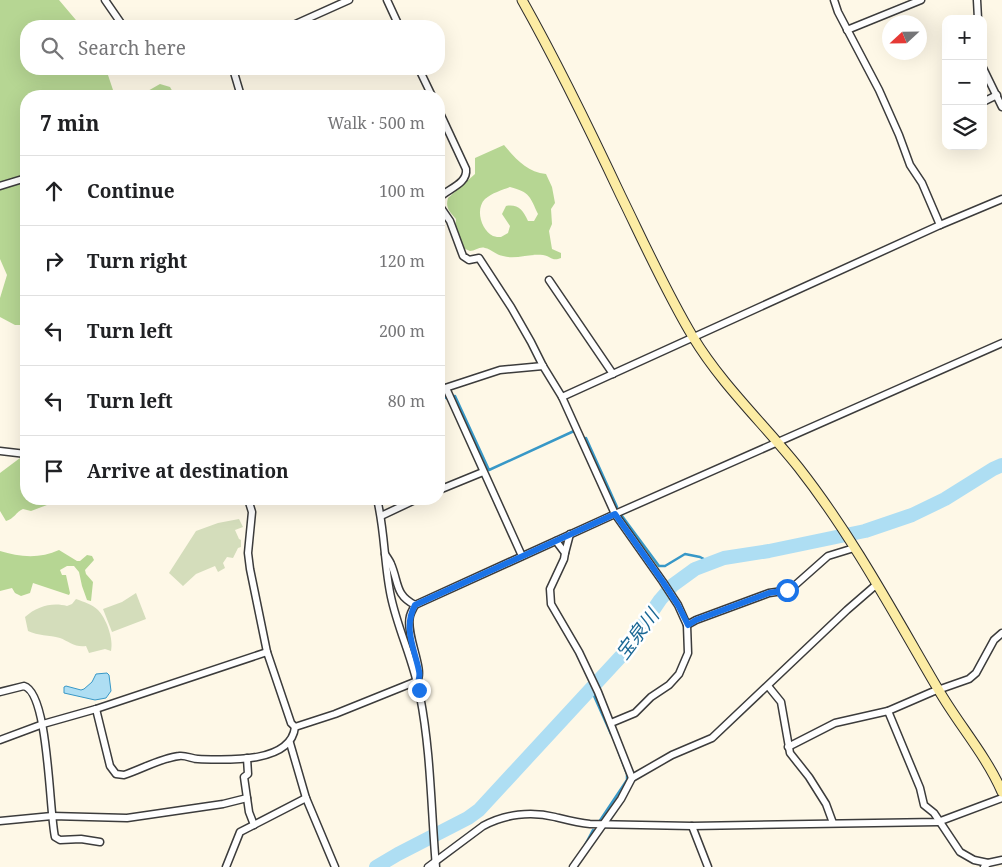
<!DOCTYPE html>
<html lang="en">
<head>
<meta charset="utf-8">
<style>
	body { margin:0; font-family:"Noto Serif","Noto Sans JP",serif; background:#f2f2f2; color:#202124 }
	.controls { position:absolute; right:15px; top:15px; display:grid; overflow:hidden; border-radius:10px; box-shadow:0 5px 20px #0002 }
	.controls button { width:45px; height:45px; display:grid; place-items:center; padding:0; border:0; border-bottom:1px solid #e0e0e0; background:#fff; color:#202124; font:25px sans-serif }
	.compass { position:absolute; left:882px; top:15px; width:45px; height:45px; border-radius:50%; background:#fff; box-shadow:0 5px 20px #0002; rotate:248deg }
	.stop { position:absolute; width:15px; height:15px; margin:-11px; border:4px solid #1a73e8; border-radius:50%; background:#fff }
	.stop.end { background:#1a73e8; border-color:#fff; box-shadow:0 1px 5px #0008 }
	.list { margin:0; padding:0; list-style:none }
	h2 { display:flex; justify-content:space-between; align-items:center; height:65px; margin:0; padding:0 20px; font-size:21px }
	h2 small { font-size:16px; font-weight:400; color:#757577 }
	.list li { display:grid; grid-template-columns:32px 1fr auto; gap:15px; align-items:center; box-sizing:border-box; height:70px; padding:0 20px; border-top:1px solid #e0e0e0 }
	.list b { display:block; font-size:19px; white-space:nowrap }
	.list em { font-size:16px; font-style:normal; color:#757577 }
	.icon { flex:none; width:28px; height:28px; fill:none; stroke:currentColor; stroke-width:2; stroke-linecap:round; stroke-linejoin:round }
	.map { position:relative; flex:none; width:1002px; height:867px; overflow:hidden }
	.search { position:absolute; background:#fff; box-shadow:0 5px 20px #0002; left:20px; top:20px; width:425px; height:55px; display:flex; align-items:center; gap:12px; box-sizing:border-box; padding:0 18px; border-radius:20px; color:#757577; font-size:19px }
	.panel { position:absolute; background:#fff; box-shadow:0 5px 20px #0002; left:20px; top:90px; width:425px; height:415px; border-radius:20px }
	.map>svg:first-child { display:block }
</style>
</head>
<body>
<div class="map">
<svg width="1002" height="867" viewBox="0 0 1002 867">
	<rect width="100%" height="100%" fill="#fef8e7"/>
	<!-- forest -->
	<g fill="#b6d693" fill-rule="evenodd">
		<path d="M0,0H59L81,26H26V69H106L115,96H26V216L22,220L21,228L26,235V281L21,293L20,306L26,318L23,325H15L0,317V298L7,275L0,259Z"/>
		<path d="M160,84L170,87L175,96H146V92Z"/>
		<path d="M504,145C516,159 527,172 546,174L552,187L555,203L551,209L552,224L549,231L552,249L561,253V258C552,262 551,256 543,255C530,253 515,260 503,256C496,255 491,249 485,248C480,246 475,251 470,251L463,248L455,228L456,219C450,212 445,208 448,198L475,174V158ZM510,187C530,192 530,197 538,214L534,221H528C523,210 518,204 506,206L502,214L510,226L508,233L501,237C498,237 496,237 493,236C481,230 475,209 485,199C492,193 502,190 510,187Z"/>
		<path d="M20,458L26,459V499H63L31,511L23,509C16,512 14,519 6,521L0,511V473Z"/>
		<path d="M59,550L77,561H80L87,555L92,556L94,560L85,570L86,574L93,582L91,601L87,600L82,586L79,572L74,566H67L60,570L62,575H66L70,593L69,595L33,583L30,593L21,596L15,593L12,588L0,591V551C19,557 40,559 59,550Z"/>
	</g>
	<!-- cemetery -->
	<g fill="#d4ddbb">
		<path d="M239,519L243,527L235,530L239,539L241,540V547L238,548L233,558L227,557L223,563L225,568L218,572L215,566L196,574L183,586L169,573L196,531L218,523Z"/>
		<path d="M136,593L146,619L112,632L103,609L122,602Z"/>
		<path d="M76,599C84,602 92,604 98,610C106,618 114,639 111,651L105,649L89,653L86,646C76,648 68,641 60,638C49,635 38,636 28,631L25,617C37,606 53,602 67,606L72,604Z"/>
	</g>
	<!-- water -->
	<path fill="#aedef3" stroke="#3898c7" d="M107,673L109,675L111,691L106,698L95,700L64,693V687L66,686L81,690L84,689L92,682L96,674Z"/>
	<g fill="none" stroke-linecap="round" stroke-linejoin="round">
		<!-- stream -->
		<g stroke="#3898c7" stroke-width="2.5">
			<path d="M439,399L444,397L448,399L455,396L489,470L574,431L575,433"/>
			<path d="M586,438L617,507"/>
			<path d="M622,516L659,566H665L685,554L700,557L710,562"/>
			<path d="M591,689L611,734"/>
			<path d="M599,822L627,780V774L619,753"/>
			<path d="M584,847L593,830"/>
		</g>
		<!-- river -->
		<path stroke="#aedef3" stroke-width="14" d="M376,867L398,854L468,818L479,810L624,653L660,600L673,585L695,569L724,558L769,551L865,531L912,515L945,499L993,469L1002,465"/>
		<!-- street casing -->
		<g stroke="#3c3c3c" stroke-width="9">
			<g id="street">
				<path d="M105,0L123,26"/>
				<path d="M387,0L399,26"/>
				<path d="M834,0L838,12L879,90L899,135L910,165L922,183L940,225"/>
				<path d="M977,0L978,19"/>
				<path d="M291,26L349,0"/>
				<path d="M847,30L921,0"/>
				<path d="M983,68L1002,107"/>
				<path d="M233,69L241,96"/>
				<path d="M419,69L432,96"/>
				<path d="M983,102L997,95"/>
				<path d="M439,111L466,169C468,184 447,189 439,198"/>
				<path d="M0,186L26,178"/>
				<path d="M439,205L450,221L463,256L469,260L479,258L511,307L531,342L543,366L562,397L615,514L663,582L678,605L687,625L688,653L679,674L669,685L651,697L635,713L611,723"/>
				<path d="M549,280L613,374"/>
				<path d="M446,388L522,556"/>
				<path d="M439,390L500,370L543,366"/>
				<path d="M562,397L940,225L1002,199"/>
				<path d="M0,451L26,454"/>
				<path d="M439,490L483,472"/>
				<path d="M248,499L252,512L248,553L250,569L267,652L291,723L295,727"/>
				<path d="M377,499C385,531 384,565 391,597C398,630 414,662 420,696C431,752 431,810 436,867"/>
				<path d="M381,516L417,499"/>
				<path d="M556,541L565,553L564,559L550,589L551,604L579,652L598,692L632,778"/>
				<path d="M565,553L570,534"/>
				<path d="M415,605L615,514L1002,343"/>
				<path d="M687,625L696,620L769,593L783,591L793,587L828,556L854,548"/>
				<path d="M768,686L781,702L790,753L809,777L826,804L833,823"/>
				<path d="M0,692L24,686C49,693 49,811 55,837L60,840L81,839L100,842"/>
				<path d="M96,709L110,766L116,774L124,775C142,769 161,758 179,756C186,755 192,759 198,759C226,760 291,764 295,727L335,714L417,681C425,670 405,634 410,616C411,612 413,609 415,605C395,595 399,583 391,564C390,561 387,557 385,554"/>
				<path d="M888,711L920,788L924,805L934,813L960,852L974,860L988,863"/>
				<path d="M0,740L43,724L96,709L267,652"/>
				<path d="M290,743L306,798L335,867"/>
				<path d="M788,747L835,723L888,711L932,692L969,679L976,673L994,640L1002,633"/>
				<path d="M247,798L249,812L254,825"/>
				<path d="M0,821L52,816L127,818L223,804L247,798L244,777L248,774L247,758"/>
				<path d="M692,826L708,867"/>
				<path d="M226,867L240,832L306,798"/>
				<path d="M428,867L483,826C505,814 531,811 555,817C567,820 578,823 590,824L692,826L938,822L1002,798"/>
				<path d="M573,867L621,799L632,778L672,755L712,738L847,610L877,584"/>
				<path d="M984,867L988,863L1002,860"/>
			</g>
		</g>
		<!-- secondary casing -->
		<g stroke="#2b2b2b" stroke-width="11">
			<path id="secondary" d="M522,0C558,64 590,130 621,196C644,243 666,292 693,337C722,385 764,424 799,468C853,537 894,614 938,689C958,724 986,755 1002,792"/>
		</g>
		<!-- street -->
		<use href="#street" stroke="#fff" stroke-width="6"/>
		<!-- secondary -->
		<use href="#secondary" stroke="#fceca4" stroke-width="9"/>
	</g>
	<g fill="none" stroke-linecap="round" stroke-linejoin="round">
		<!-- route -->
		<path stroke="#1a73e8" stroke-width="6" d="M419,690C416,680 421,679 419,671C414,647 403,628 415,605L615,514L663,582L678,605L688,625L696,620L769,593L787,590"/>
	</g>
	<g text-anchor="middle" stroke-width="5" stroke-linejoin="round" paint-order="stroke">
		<!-- water labels -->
		<g font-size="19" font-style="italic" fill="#1a6794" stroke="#fff">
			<text transform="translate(637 634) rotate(-53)" y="7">宝泉川</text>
		</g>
	</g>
</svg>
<div class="controls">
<button>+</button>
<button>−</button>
<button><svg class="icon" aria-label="layers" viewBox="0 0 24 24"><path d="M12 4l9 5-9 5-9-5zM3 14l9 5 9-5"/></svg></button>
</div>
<svg class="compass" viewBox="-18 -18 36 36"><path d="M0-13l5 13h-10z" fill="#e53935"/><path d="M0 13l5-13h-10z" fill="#757577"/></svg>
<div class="stop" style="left:787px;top:590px"></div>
<div class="stop end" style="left:419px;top:690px"></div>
<div class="search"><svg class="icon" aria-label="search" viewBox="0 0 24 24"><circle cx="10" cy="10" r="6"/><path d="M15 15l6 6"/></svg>Search here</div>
<section class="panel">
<h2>7 min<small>Walk · 500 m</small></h2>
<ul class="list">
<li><svg class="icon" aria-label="ahead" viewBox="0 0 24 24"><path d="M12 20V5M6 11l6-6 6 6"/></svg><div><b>Continue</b></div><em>100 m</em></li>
<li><svg class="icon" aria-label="right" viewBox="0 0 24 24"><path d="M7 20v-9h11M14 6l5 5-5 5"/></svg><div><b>Turn right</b></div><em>120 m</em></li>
<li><svg class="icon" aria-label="left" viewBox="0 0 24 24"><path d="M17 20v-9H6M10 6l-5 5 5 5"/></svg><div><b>Turn left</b></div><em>200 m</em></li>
<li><svg class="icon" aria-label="left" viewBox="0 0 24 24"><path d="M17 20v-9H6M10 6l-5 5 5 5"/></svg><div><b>Turn left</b></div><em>80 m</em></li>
<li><svg class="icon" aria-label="arrive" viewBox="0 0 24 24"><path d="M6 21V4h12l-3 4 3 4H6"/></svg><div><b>Arrive at destination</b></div></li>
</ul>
</section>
</div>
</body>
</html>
